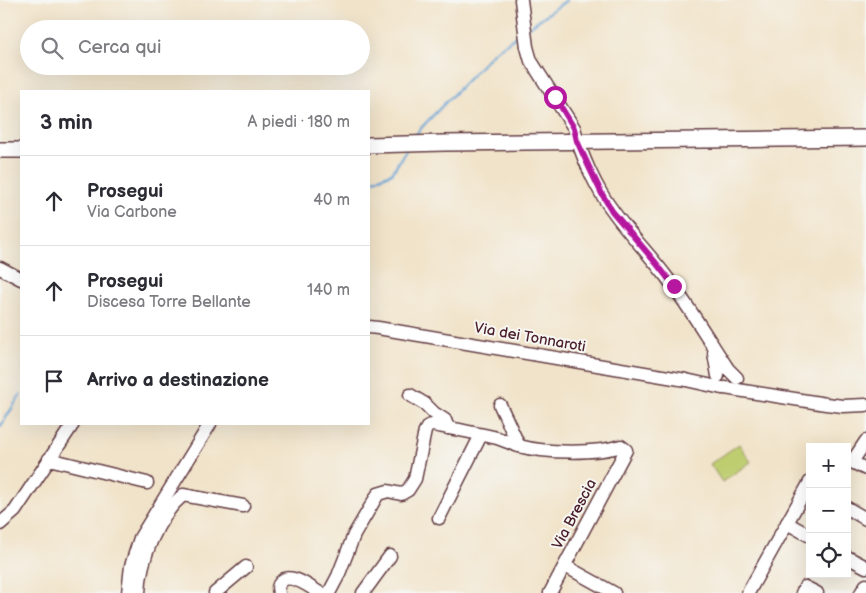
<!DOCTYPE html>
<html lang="it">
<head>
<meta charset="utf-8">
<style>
	body { margin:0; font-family:"Balsamiq Sans",sans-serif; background:#f2f2f3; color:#2b2b33 }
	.controls { position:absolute; right:15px; bottom:15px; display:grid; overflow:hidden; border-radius:0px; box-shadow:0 5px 20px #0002 }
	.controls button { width:45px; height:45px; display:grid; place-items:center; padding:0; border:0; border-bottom:1px solid #e1e1e2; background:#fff; color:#2b2b33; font:25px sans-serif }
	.stop { position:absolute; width:15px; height:15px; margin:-11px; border:4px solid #b5179e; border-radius:50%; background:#fff }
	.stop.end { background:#b5179e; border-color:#fff; box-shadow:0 1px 5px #0008 }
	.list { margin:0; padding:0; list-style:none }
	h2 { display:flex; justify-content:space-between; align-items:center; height:65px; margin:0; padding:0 20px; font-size:21px }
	h2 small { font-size:16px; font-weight:400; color:#7c7c81 }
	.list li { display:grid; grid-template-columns:32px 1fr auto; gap:15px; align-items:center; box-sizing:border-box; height:90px; padding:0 20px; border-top:1px solid #e1e1e2 }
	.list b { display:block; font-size:19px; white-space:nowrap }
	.list p { margin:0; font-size:16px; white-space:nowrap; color:#7c7c81 }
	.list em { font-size:16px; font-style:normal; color:#7c7c81 }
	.icon { flex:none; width:28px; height:28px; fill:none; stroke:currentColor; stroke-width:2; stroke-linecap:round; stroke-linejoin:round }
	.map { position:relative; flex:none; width:866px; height:593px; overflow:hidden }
	.search { position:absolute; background:#fff; box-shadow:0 5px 20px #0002; left:20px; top:20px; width:350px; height:55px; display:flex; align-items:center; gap:12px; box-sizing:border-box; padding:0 18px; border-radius:28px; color:#7c7c81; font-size:19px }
	.panel { position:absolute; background:#fff; box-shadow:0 5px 20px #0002; left:20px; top:90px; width:350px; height:335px; border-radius:0px }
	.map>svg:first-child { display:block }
</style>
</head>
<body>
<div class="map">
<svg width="866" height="593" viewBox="0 0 866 593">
	<rect width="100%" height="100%" fill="#f6f6f2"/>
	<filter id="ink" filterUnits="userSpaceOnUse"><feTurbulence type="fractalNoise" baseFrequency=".02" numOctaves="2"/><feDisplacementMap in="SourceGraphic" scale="10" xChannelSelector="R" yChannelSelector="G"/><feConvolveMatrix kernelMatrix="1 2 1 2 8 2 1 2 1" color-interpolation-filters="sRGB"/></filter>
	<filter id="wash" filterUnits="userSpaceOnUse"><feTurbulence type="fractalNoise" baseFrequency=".0096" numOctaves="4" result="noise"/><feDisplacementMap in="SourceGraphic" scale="20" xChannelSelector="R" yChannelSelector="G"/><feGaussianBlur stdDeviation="1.12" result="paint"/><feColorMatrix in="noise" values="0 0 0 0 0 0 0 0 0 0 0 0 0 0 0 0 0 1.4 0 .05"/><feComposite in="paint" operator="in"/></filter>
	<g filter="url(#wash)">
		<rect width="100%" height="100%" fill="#f1e3c9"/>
		<!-- green -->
		<path fill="#bdcd6f" stroke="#84764d" d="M739,444L751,462L722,482L710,464Z"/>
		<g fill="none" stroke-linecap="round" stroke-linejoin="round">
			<!-- stream -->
			<g stroke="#65a3d7" stroke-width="2.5">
				<path d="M529,27L567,0"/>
				<path d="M413,139L421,128L494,52L521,33"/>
				<path d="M369,182L392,173L406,150"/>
				<path d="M0,427L21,394"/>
			</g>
		</g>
	</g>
	<g filter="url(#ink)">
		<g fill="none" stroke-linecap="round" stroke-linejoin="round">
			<!-- minor casing -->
			<g stroke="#633c43" stroke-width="15">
				<g id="minor">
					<path d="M521,0L527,47L531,61L574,128C581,155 596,189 613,211C630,235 651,256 668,279C690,308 708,339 728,369L737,378"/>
					<path d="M0,268L21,279"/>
					<path d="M369,327L378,328L686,380L722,388"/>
					<path d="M714,353L718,376"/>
					<path d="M725,388L826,404L843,406L866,405"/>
					<path d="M410,395L425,404L434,413L445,420L448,428"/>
					<path d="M500,405L519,446"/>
					<path d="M49,459L147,483"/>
					<path d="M847,461L852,462L866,441"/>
					<path d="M852,462L866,469"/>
					<path d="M847,508L866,519"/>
					<path d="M439,518L481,435"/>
					<path d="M787,523L810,536"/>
					<path d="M0,524L15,511L73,424"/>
					<path d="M847,557L866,567"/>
					<path d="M565,566L614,593"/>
					<path d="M128,593L131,566L140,538L210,424"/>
					<path d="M139,593C140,560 157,517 183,495L243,506"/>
					<path d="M215,593L246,567"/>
					<path d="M279,593C278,588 277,586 281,582C290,571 311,588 320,593"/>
					<path d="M329,593L338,576L354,535L378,494L388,491L401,494L408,490L415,479L425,431L428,426L433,425C454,429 476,433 497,438C504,440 511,444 519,446C544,453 596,454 621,446L626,450L550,593"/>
					<path d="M363,593L390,556"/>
					<path d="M748,593L810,482"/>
					<path d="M802,593L805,587L817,593"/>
					<path d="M861,593L866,585"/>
				</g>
			</g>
			<!-- major casing -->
			<g stroke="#633c43" stroke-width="18">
				<g id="major">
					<path d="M369,145L444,143L866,138"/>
					<path d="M0,150H21"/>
				</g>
			</g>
			<!-- minor -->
			<use href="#minor" stroke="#fff" stroke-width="12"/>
			<!-- major -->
			<use href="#major" stroke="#fff" stroke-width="15"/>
		</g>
	</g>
	<g fill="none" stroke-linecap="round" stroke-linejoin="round" filter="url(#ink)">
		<!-- route -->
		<path stroke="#b5179e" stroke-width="6" d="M555,97L574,128L577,141L589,167L602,194L612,211L656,263L674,286"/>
	</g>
	<g text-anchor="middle" stroke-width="4" stroke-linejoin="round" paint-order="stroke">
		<!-- street labels -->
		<g font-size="15" fill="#4a1f2b" stroke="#f6f6f2">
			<text transform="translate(530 337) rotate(10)" y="5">Via dei Tonnaroti</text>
			<text transform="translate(574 514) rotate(-62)" y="5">Via Brescia</text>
		</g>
	</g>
</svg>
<div class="controls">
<button>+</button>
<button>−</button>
<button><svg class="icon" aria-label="locate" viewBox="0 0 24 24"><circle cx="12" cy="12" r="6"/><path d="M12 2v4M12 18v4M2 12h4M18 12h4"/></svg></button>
</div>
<div class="stop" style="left:555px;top:97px"></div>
<div class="stop end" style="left:674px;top:286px"></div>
<div class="search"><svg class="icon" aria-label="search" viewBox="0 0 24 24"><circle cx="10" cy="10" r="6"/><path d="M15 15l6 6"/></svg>Cerca qui</div>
<section class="panel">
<h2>3 min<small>A piedi · 180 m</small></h2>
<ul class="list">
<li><svg class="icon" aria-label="ahead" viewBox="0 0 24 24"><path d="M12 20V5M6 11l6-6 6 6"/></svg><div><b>Prosegui</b><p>Via Carbone</p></div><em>40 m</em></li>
<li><svg class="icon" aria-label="ahead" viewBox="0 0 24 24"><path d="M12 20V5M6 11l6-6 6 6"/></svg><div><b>Prosegui</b><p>Discesa Torre Bellante</p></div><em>140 m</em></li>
<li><svg class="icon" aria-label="arrive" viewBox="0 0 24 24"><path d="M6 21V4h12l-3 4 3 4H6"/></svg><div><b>Arrivo a destinazione</b></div></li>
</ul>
</section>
</div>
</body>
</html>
